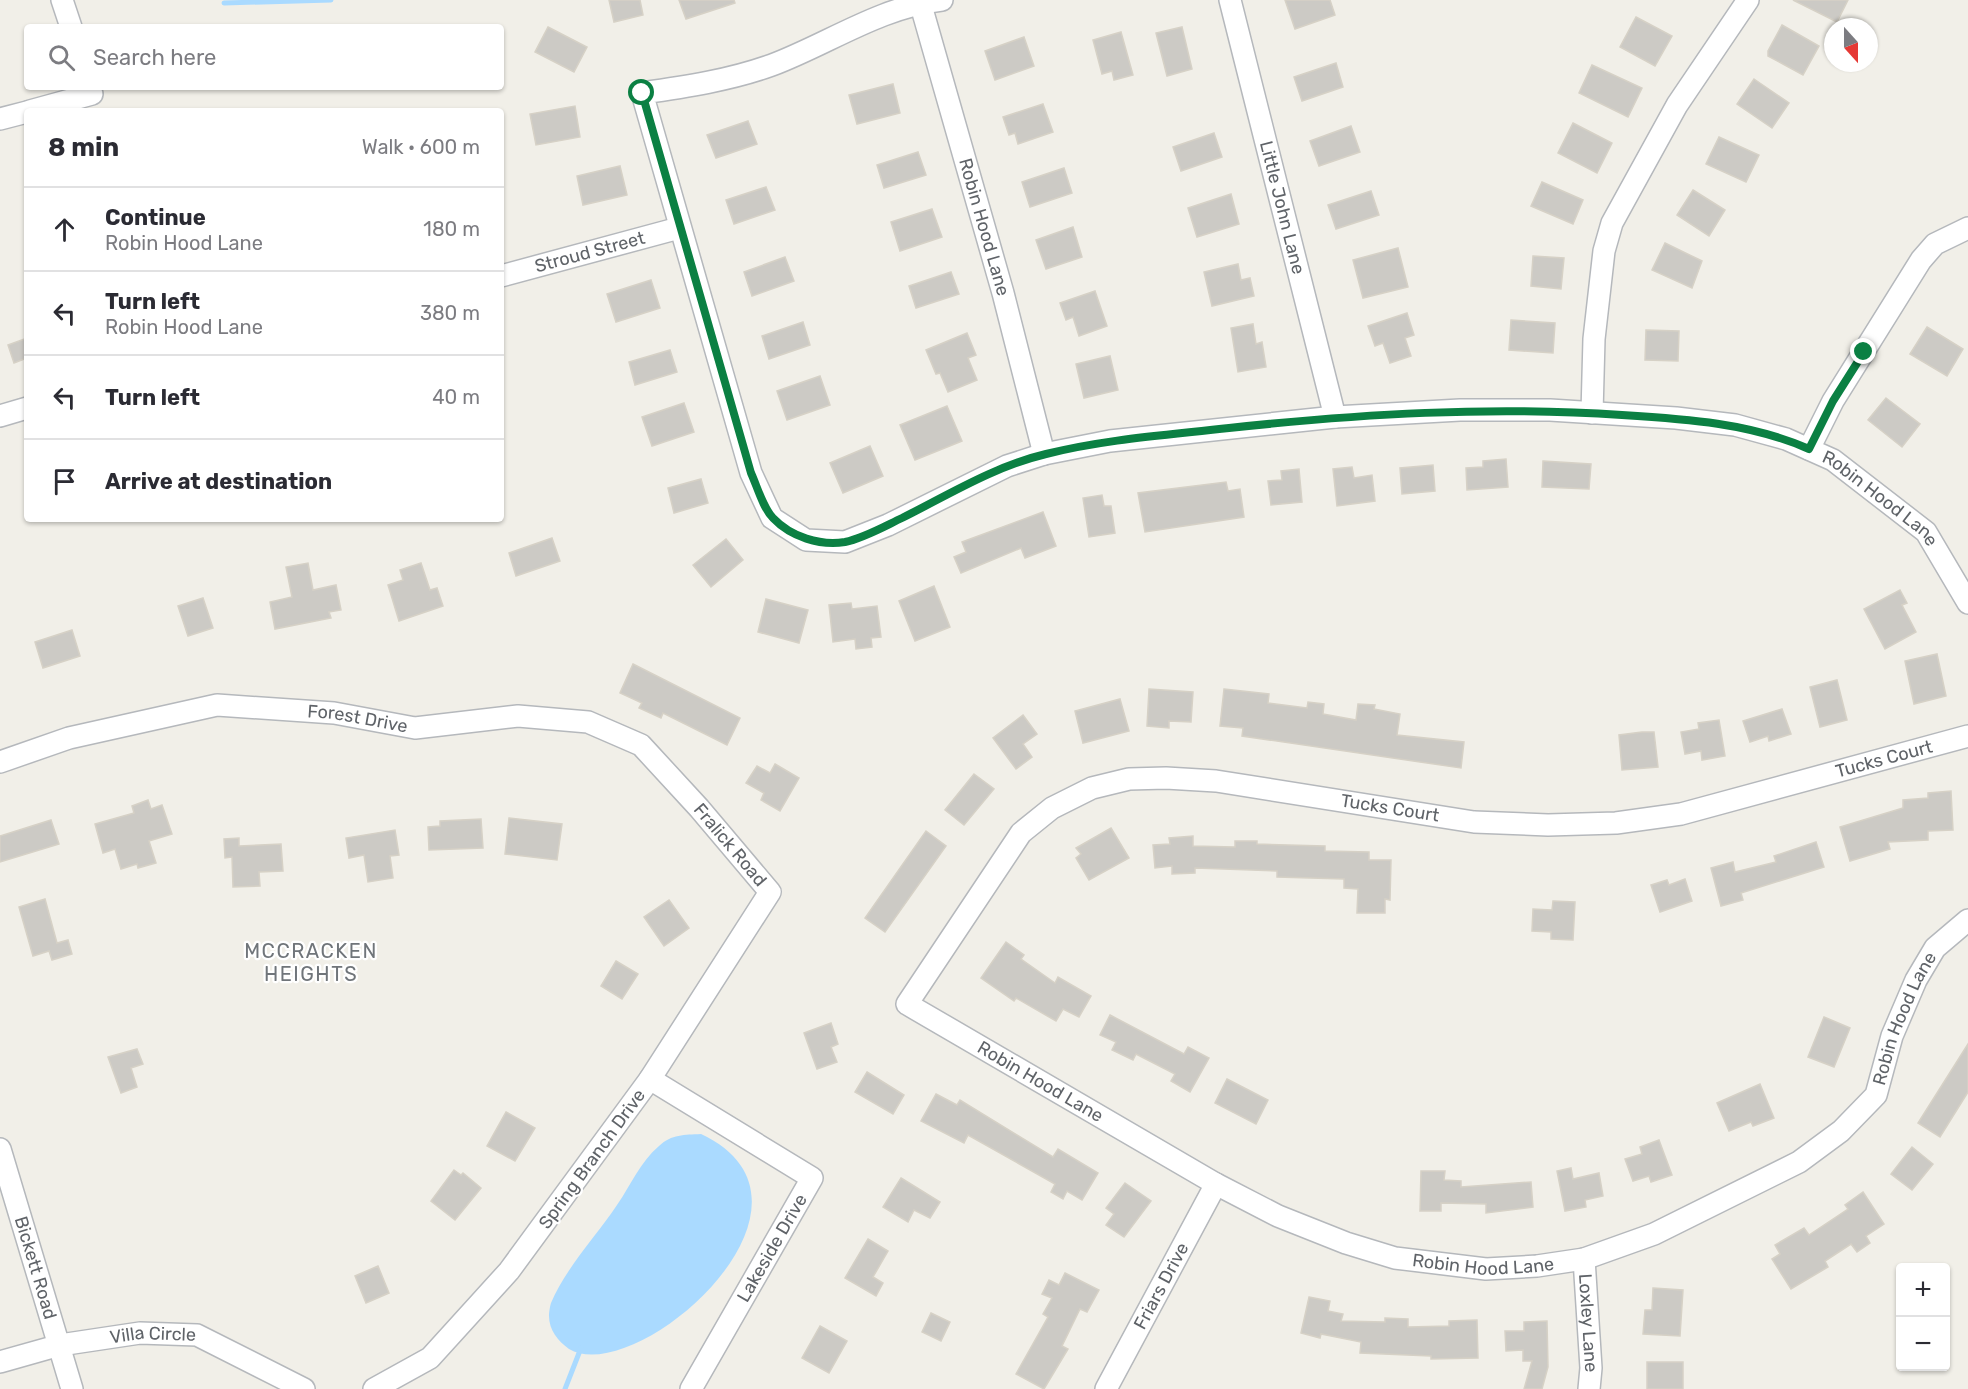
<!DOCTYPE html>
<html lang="en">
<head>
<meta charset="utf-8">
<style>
	body { margin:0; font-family:Rubik,sans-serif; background:#f2f2f3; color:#2b2b33 }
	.controls { position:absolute; right:18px; bottom:18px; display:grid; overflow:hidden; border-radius:6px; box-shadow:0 2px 4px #0004 }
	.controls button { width:54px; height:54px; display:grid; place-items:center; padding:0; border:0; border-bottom:2px solid #e1e1e2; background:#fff; color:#2b2b33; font:30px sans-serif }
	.compass { position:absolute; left:1824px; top:18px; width:54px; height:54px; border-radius:50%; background:#fff; box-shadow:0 2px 4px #0004; rotate:159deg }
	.stop { position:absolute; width:18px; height:18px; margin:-14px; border:4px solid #0b8043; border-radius:50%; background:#fff }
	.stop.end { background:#0b8043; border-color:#fff; box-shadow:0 2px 6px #0008 }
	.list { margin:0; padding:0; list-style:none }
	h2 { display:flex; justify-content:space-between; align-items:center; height:78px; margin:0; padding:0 24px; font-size:26px }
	h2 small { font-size:20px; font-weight:400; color:#7c7c81 }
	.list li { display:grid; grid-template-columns:39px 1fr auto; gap:18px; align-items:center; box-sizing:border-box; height:84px; padding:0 24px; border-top:2px solid #e1e1e2 }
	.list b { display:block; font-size:22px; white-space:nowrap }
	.list p { margin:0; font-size:20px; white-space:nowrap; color:#7c7c81 }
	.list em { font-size:20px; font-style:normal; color:#7c7c81 }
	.icon { flex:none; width:33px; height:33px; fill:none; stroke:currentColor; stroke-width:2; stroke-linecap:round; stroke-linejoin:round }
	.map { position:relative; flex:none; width:1968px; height:1389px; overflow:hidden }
	.search { position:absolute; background:#fff; box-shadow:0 2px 4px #0004; left:24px; top:24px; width:480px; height:66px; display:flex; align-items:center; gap:15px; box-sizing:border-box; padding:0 21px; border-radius:6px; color:#7c7c81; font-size:22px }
	.panel { position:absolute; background:#fff; box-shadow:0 2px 4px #0004; left:24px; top:108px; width:480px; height:414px; border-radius:6px }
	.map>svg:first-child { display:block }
</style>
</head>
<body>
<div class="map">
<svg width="1968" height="1389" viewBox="0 0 1968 1389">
	<rect width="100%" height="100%" fill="#f1efe8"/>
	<!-- water -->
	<path fill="#aadaff" d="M701,1134C848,1203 636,1389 569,1349C558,1341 549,1330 549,1316C549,1312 550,1306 551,1303C565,1269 597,1235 617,1205C631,1185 640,1162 659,1146C672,1134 684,1135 701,1134Z"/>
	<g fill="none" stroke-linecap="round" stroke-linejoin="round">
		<!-- stream -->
		<g stroke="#aadaff" stroke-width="5">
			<path d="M224,3L331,0"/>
			<path d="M565,1389L581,1348"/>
		</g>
	</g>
	<!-- building -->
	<g fill="#cccac5" stroke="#d6d1c6" stroke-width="1.5">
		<path d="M609,0H640L643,15L614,22Z"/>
		<path d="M679,0H734L735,3L686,19Z"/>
		<path d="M1285,0H1330L1335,15L1295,29Z"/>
		<path d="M1793,0H1848L1837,22Z"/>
		<path d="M1636,17L1672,36L1655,66L1620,47Z"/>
		<path d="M1782,25L1819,46L1803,75L1768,56V51Z"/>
		<path d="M548,27L587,47L574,72L535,52Z"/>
		<path d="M1182,27L1192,69L1167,76L1156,33Z"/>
		<path d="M1121,32L1133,75L1114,80L1112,71L1102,74L1093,40Z"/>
		<path d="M1024,37L1034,66L995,80L985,51Z"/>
		<path d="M1336,63L1343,87L1302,101L1294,77Z"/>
		<path d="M1592,65L1642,88L1628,117L1579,93Z"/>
		<path d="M1754,79L1789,103L1772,128L1737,104Z"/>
		<path d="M893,84L900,113L857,124L849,95Z"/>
		<path d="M1043,104L1053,132L1018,144L1015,133L1009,135L1003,117Z"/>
		<path d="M575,106L580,137L536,145L530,114Z"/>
		<path d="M748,121L757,144L716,158L707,135Z"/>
		<path d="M1573,123L1612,143L1597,173L1558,153Z"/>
		<path d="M1351,126L1360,152L1319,166L1310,141Z"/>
		<path d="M1214,133L1222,157L1181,171L1173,147Z"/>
		<path d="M1719,137L1759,155L1746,182L1706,164Z"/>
		<path d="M918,152L926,175L884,188L877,165Z"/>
		<path d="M620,166L627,195L583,205L577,176Z"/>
		<path d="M1064,168L1072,193L1030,207L1022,182Z"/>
		<path d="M1542,182L1583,200L1573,224L1531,206Z"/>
		<path d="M766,187L775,210L734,224L726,200Z"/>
		<path d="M1693,190L1725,210L1709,236L1677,215Z"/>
		<path d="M1371,191L1379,215L1336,229L1328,205Z"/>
		<path d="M1231,194L1239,224L1197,237L1188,208Z"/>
		<path d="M932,209L942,237L900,251L891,222Z"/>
		<path d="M1073,227L1082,257L1046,269L1036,240Z"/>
		<path d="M1665,243L1702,261L1692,288L1652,270Z"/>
		<path d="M1398,248L1408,287L1363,298L1353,260Z"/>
		<path d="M1533,256L1564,258L1561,289L1531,286Z"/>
		<path d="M785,257L794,281L752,296L744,272Z"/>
		<path d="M1238,264L1241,280L1250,278L1254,296L1212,306L1204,272Z"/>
		<path d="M951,272L959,294L916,308L909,286Z"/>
		<path d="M651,280L660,308L616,322L607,294Z"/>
		<path d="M1095,291L1107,326L1079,336L1073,317L1066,320L1060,303Z"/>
		<path d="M1407,313L1414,335L1405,338L1411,356L1390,363L1383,343L1375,346L1368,326Z"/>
		<path d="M1511,320L1555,323L1553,353L1509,350Z"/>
		<path d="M803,322L810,345L769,359L762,336Z"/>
		<path d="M1253,324L1256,344L1262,342L1266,367L1238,372L1231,328Z"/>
		<path d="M1927,327L1963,349L1947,376L1910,354Z"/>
		<path d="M1646,330L1679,331L1678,361L1645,360Z"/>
		<path d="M967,333L976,355L968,358L977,380L948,392L940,373L936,374L926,350Z"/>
		<path d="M27,338V358L14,363L8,345Z"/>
		<path d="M670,350L677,372L635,385L629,362Z"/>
		<path d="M1110,356L1118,390L1084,398L1076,364Z"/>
		<path d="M820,376L830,405L787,420L777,391Z"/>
		<path d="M1886,398L1920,424L1902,447L1868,420Z"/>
		<path d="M684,403L694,432L652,446L642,417Z"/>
		<path d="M947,406L962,441L915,460L900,425Z"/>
		<path d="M870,446L883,476L843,493L830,463Z"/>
		<path d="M1506,459L1508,487L1467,490L1466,468L1483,467V461Z"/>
		<path d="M1543,461L1591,464L1589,489L1542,487Z"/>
		<path d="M1433,465L1435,491L1402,494L1400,468Z"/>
		<path d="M1352,467L1354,478L1372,475L1375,501L1337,506L1333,469Z"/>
		<path d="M1299,469L1302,502L1271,505L1268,481L1282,480L1281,471Z"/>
		<path d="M701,479L708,503L674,513L668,488Z"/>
		<path d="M1226,482L1228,491L1240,489L1244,517L1145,532L1138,493Z"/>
		<path d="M1102,495L1104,506H1111L1115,533L1089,537L1083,498Z"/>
		<path d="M1043,512L1056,546L1025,558L1021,548L961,573L954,557L966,552L962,542Z"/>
		<path d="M552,538L560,561L516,576L509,553Z"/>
		<path d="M726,539L743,560L711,587L693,565Z"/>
		<path d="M308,563L313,590L336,585L341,610L329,612L331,618L275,629L270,602L292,597L286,567Z"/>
		<path d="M421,563L430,590L437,588L443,606L399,621L388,585L403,580L400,570Z"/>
		<path d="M934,586L950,627L915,641L899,601Z"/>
		<path d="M1900,590L1907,603L1902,605L1916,632L1885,649L1864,609Z"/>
		<path d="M203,598L213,628L188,636L178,606Z"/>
		<path d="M766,599L808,610L799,643L758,632Z"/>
		<path d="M851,603L852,609L877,606L881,637L871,638L872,647L856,649L855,639L833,642L829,605Z"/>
		<path d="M72,630L80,656L43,668L35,642Z"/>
		<path d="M1937,654L1946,696L1914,704L1905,661Z"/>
		<path d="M633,664L740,718L727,745L663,713L661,718L639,708L642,703L620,693Z"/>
		<path d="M1837,680L1847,720L1820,727L1810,687Z"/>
		<path d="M1149,689L1193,692L1191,722L1169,721V728L1147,726Z"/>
		<path d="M1224,689L1269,694L1268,703L1307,708L1308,702L1324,704L1323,714L1356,720L1358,704L1375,705L1374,709L1400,714L1397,735L1464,742L1461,768L1242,736L1243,728L1220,726Z"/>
		<path d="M1120,699L1129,731L1083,743L1075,711Z"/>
		<path d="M1782,709L1791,734L1769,741L1768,736L1750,742L1743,721Z"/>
		<path d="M1023,715L1037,734L1023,744L1032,757L1016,769L993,738Z"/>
		<path d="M1719,720L1725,756L1702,760L1701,751L1685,754L1681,732L1699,729L1698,723Z"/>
		<path d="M1642,732H1654L1658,767L1622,770L1619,735Z"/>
		<path d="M775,764L799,778L780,811L761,800L764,793L746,783L757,766L770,773Z"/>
		<path d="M974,774L994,789L964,825L945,810Z"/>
		<path d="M1951,791L1953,830L1928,831V840L1888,842L1890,849L1850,861L1840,827L1903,808V800L1928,798V793Z"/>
		<path d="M148,800L151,809L162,805L172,834L149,841L156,863L138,868L137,864L121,869L115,849L103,853L95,824L134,813L132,806Z"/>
		<path d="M509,818L562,824L557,860L505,854Z"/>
		<path d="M481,819L483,848L429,850L428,827L440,826V821Z"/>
		<path d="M51,820L59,844L0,862V836Z"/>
		<path d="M1111,828L1129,858L1089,880L1076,858L1081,854L1076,848Z"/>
		<path d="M395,830L399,855L390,856L393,878L368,882L364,855L349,858L346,838Z"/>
		<path d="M926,831L946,846L885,932L865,918Z"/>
		<path d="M1193,836V846L1235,847V841H1257V844L1325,846V851L1369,852V860H1391L1390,900L1385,899V913H1357L1358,889L1344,888V879L1277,877V871L1195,868V873L1172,874V866L1155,868L1153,845L1170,844L1169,838Z"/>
		<path d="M239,838V846L281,844L283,871L259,872L260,886L233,887L232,857L225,858L224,839Z"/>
		<path d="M1816,842L1824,867L1741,893L1743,900L1721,906L1711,868L1733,862L1735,872L1776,862L1774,856Z"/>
		<path d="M1685,879L1692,901L1660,912L1651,885L1667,880L1669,885Z"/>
		<path d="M45,899L57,943L68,940L72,954L52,960L49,951L33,956L19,907Z"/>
		<path d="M669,900L689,928L664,946L644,917Z"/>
		<path d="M1553,901L1575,902L1573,940L1551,939V932L1532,931L1533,909L1552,910Z"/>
		<path d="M1006,942L1024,955L1021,959L1055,983L1058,977L1091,996L1079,1017L1063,1009L1056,1021L1016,998L1014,1001L981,978Z"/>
		<path d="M616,961L638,974L622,999L601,986Z"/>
		<path d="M1110,1015L1184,1054L1188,1047L1209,1058L1190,1092L1171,1081L1175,1074L1136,1054L1133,1060L1112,1050L1116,1042L1100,1035Z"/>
		<path d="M1824,1017L1850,1028L1834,1067L1808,1057Z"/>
		<path d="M831,1023L838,1044L831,1047L837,1062L817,1069L804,1033Z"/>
		<path d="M1968,1044V1092L1940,1137L1918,1123Z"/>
		<path d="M137,1049L143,1064L131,1068L137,1087L121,1093L108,1057Z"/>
		<path d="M867,1072L904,1095L893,1114L855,1092Z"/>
		<path d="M1227,1079L1268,1100L1256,1124L1215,1103Z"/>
		<path d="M1760,1084L1774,1118L1753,1126L1751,1122L1729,1131L1717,1103Z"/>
		<path d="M936,1094L957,1105L960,1100L1053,1157L1058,1149L1098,1173L1082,1200L1067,1191L1063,1199L1051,1192L1055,1184L968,1135L964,1143L921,1121Z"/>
		<path d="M506,1112L535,1128L515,1161L487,1146Z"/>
		<path d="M1659,1140L1672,1175L1651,1182L1649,1176L1633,1181L1625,1159L1642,1154L1640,1147Z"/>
		<path d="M1912,1147L1933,1164L1912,1190L1891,1174Z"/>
		<path d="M1571,1168L1573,1179L1599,1173L1603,1196L1585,1200L1586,1207L1565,1211L1557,1171Z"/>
		<path d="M454,1170L461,1175L463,1173L481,1188L455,1220L431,1201Z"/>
		<path d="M1421,1171H1445L1444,1180L1461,1181V1187L1531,1182L1533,1207L1486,1213V1204L1441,1203V1211H1420Z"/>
		<path d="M901,1178L940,1202L930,1218L914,1210L908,1222L883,1207Z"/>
		<path d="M1125,1183L1151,1201L1124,1237L1106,1225L1114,1214L1106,1208Z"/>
		<path d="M1863,1192L1884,1224L1866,1236L1870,1243L1857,1252L1851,1244L1825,1261L1828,1267L1791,1289L1772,1259L1780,1254L1775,1245L1804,1228L1809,1235L1848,1209L1845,1205Z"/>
		<path d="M868,1239L888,1251L873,1277L883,1283L876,1296L845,1278Z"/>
		<path d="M378,1266L389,1293L366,1303L355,1276Z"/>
		<path d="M1065,1273L1099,1290L1087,1312L1080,1309L1062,1346L1068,1349L1044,1389L1016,1374L1048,1317L1043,1314L1052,1298L1042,1294L1049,1280L1059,1285Z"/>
		<path d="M1653,1288L1683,1290L1680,1336L1643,1334L1645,1310H1652Z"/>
		<path d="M1309,1297L1330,1301L1328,1311L1343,1314L1341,1321L1385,1322V1318L1408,1319V1327L1449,1326V1321L1477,1320L1478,1358L1431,1359V1356L1360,1353L1361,1342L1321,1334L1320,1338L1301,1333Z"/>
		<path d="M931,1313L950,1322L941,1341L922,1332Z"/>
		<path d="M1547,1321L1548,1367L1542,1389H1524L1532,1361H1523V1350L1506,1351L1505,1331H1524V1322Z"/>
		<path d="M820,1326L847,1341L829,1373L802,1358Z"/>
		<rect x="1647" y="1362" width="36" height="27"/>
	</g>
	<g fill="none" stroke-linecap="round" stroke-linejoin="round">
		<!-- street casing -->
		<g stroke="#b5b8bc" stroke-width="24">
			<g id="street">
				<path d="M62,0L71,27"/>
				<path id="s1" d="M942,0C880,7 828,44 772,65C731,80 685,87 642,93L751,473L772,518L806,540L845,542L888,525L1007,466L1044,454L1110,441L1335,417L1460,410H1550L1676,418L1735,425L1786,439L1833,460L1926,532L1968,603"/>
				<path id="s2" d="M1230,0L1335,417"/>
				<path id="s3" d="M920,2L1003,293L1044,454"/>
				<path d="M30,111L92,94"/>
				<path d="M0,119L27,112"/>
				<path id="s4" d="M501,276L679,228"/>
				<path d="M1592,413L1594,339L1604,251L1612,223L1677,105L1748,0"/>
				<path d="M0,416L27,408"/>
				<path d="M1809,449L1833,401L1921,260L1935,244L1968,228"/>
				<path id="s5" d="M1968,736L1681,814L1616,823L1548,825L1474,822L1216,781L1166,778L1129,779L1092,788L1052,808L1021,833L907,1004L1216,1184L1278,1216L1346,1243L1395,1258L1486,1269L1537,1266L1584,1259L1654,1234L1799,1162L1841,1131L1876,1095L1892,1036L1916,980L1935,948L1968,920"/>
				<path id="s6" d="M0,762L69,738L217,705L334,713L415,728L518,716L588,722L641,745L699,808L770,892L650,1079L509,1271L430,1358L374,1389"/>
				<path d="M650,1079L812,1178L691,1389"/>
				<path id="s7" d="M0,1149L72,1389"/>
				<path id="s8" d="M1584,1259L1591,1368L1589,1389"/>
				<path id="s9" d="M0,1362L60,1345L140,1333L197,1335L304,1389"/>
				<path id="s10" d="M1106,1389L1216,1184"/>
			</g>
		</g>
		<!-- street -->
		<use href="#street" stroke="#fff" stroke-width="21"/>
	</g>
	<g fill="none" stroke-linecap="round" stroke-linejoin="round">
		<!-- route -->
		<path stroke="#0b8043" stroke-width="8" d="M642,93L751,473C757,486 763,508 773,518C791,537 820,546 845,542C864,538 885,526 902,518C948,495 995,466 1046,454C1106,439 1168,435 1229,428C1360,414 1490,406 1622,415C1686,419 1750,423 1809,449L1833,401L1864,352"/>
	</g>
	<g text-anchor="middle" stroke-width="4.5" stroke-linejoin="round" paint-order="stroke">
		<!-- street labels -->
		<g font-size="18" fill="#5f6368" stroke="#fff">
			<text dy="6" stroke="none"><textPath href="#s2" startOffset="214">Little John Lane</textPath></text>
			<text dy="6" stroke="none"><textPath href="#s3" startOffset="234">Robin Hood Lane</textPath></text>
			<text dy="6" stroke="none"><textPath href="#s4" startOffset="92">Stroud Street</textPath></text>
			<text dy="6" stroke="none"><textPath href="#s1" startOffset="1918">Robin Hood Lane</textPath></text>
			<text dy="6" stroke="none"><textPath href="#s6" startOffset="366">Forest Drive</textPath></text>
			<text transform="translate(1884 759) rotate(-15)" y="6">Tucks Court</text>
			<text transform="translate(1390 808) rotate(9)" y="6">Tucks Court</text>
			<text dy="6" stroke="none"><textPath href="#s6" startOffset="790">Fralick Road</textPath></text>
			<text dy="6" stroke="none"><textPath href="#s5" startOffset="2344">Robin Hood Lane</textPath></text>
			<text dy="6" stroke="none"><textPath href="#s5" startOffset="1336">Robin Hood Lane</textPath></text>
			<text transform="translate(592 1159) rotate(-54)" y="6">Spring Branch Drive</text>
			<text transform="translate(772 1248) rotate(-60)" y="6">Lakeside Drive</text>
			<text dy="6" stroke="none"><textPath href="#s5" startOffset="1822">Robin Hood Lane</textPath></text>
			<text dy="6" stroke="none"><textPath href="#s7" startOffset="124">Bickett Road</textPath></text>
			<text dy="6" stroke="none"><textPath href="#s10" startOffset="117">Friars Drive</textPath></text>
			<text dy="6" stroke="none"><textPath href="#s8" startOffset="64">Loxley Lane</textPath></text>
			<text dy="6" stroke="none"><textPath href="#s9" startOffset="156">Villa Circle</textPath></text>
		</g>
		<!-- neighbourhood labels -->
		<g font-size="20" letter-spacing="1.5" fill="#70757a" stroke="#fff">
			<text x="311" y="958">MCCRACKEN<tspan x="311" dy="23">HEIGHTS</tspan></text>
		</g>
	</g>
</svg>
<div class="controls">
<button>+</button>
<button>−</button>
</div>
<svg class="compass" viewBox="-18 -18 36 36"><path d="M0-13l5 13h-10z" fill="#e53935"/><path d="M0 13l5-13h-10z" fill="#7c7c81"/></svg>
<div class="stop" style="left:642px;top:93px"></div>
<div class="stop end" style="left:1864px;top:352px"></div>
<div class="search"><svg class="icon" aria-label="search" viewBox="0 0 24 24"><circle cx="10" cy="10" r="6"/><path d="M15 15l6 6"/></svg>Search here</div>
<section class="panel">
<h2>8 min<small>Walk · 600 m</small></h2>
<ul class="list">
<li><svg class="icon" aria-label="ahead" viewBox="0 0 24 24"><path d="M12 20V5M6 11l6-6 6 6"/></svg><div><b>Continue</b><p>Robin Hood Lane</p></div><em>180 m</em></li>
<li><svg class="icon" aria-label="left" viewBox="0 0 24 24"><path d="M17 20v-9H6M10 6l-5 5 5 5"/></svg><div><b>Turn left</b><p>Robin Hood Lane</p></div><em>380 m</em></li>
<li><svg class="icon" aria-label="left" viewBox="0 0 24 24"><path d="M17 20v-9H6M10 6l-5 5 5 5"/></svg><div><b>Turn left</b></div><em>40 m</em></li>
<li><svg class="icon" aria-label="arrive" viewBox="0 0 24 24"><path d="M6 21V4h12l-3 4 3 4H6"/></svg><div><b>Arrive at destination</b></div></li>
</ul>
</section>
</div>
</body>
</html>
